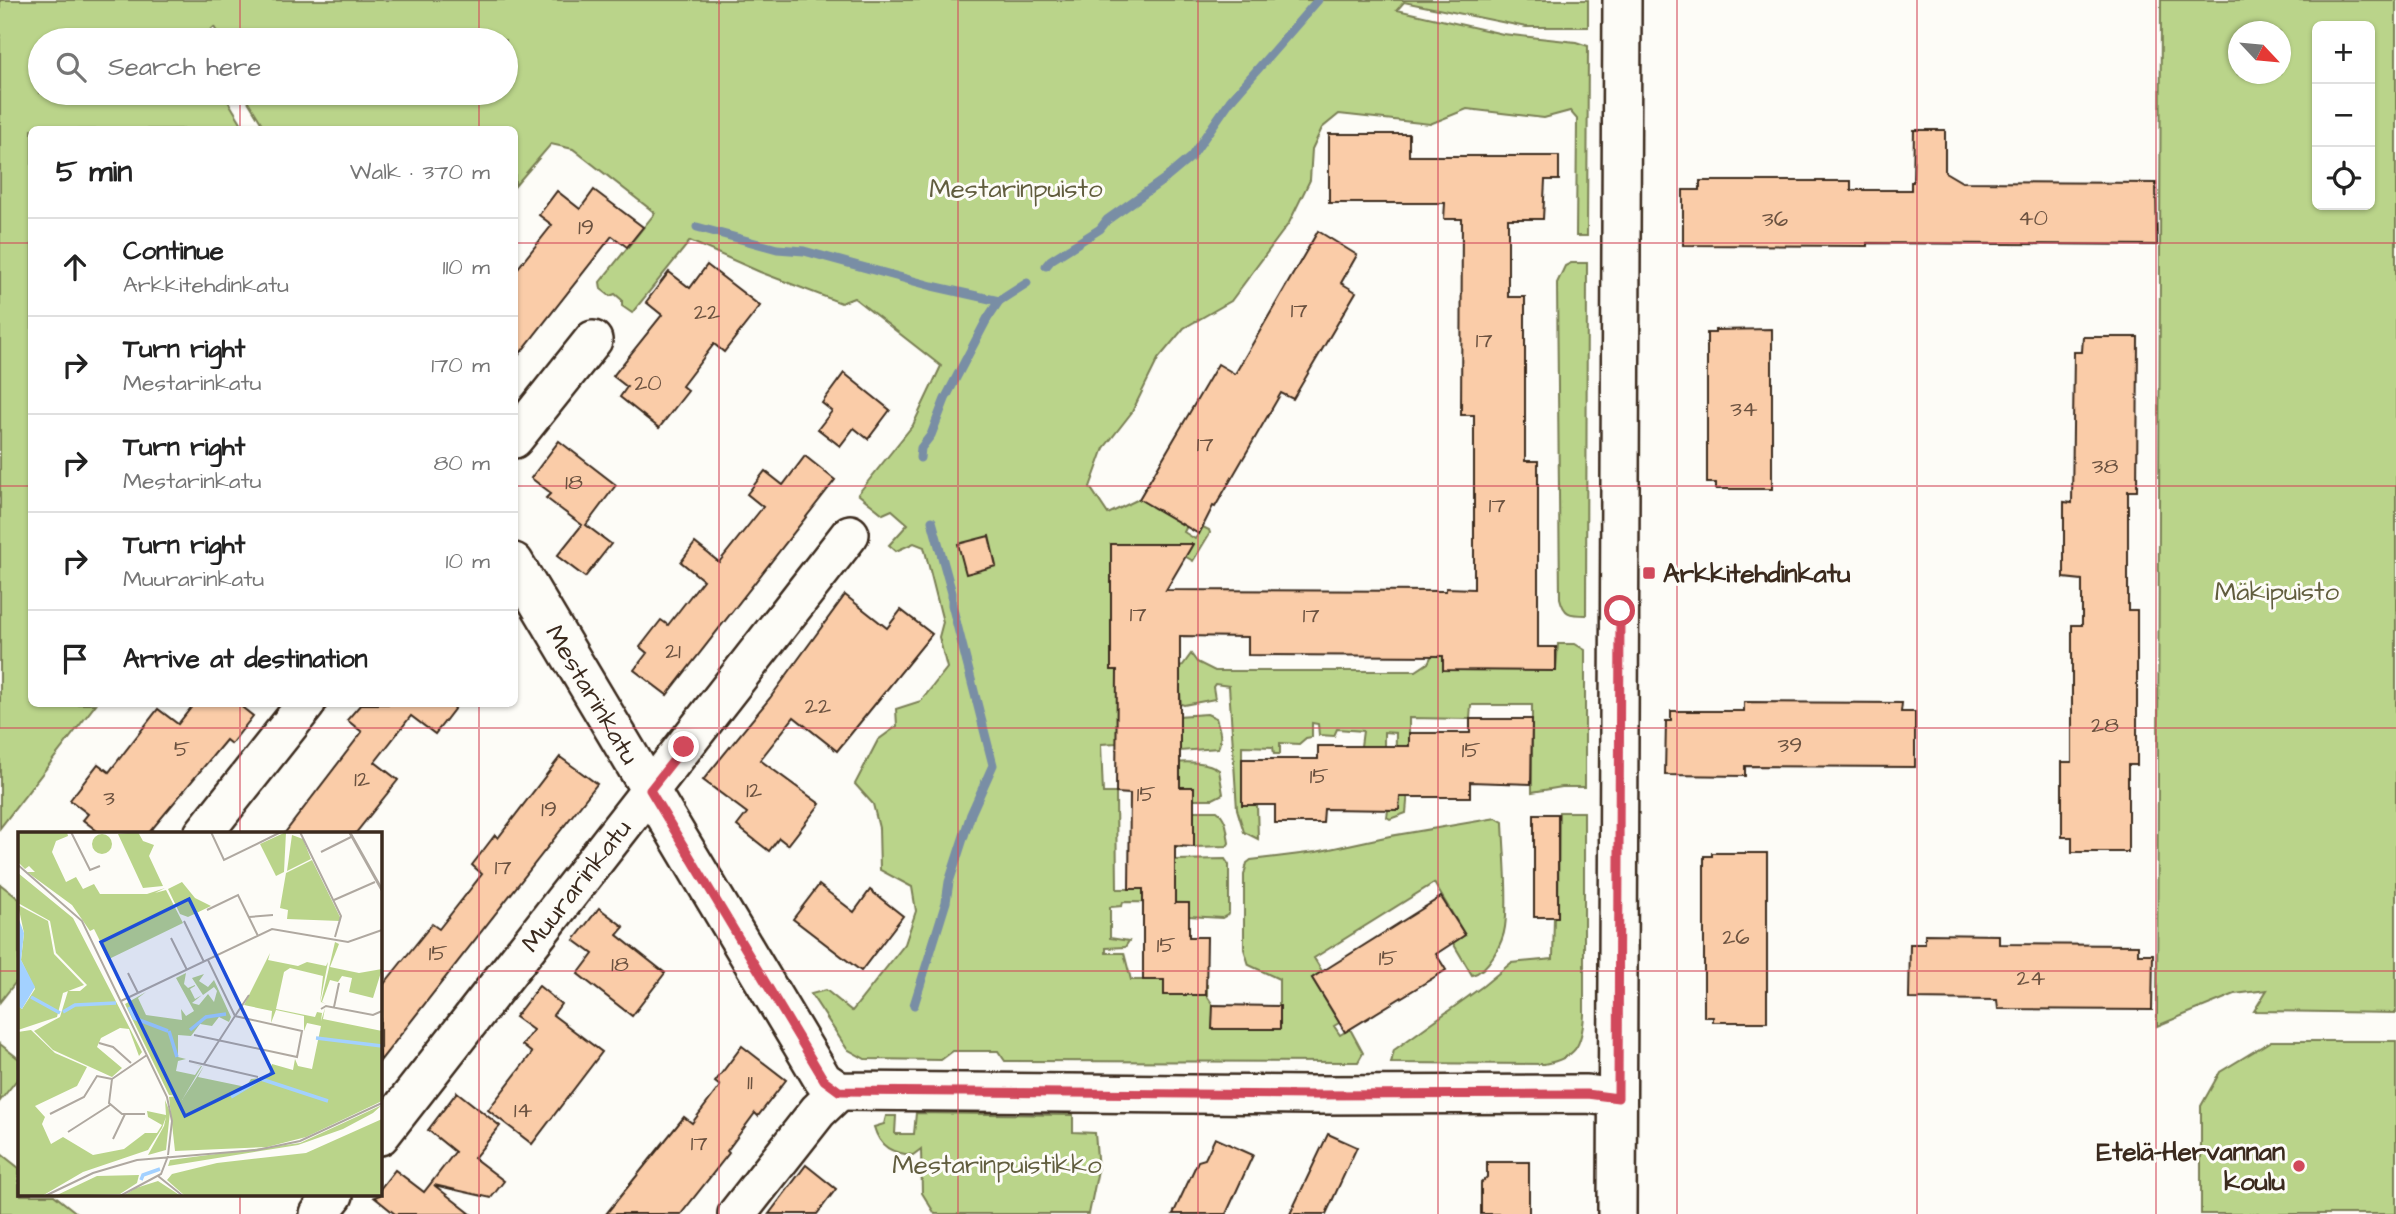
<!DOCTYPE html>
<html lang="en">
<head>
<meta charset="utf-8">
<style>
	body { margin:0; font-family:"Architects Daughter",sans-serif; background:#f6f6f6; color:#222 }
	.controls { position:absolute; right:21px; top:21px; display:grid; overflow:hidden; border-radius:10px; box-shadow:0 2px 5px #0004 }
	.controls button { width:63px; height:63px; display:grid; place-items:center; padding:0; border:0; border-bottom:2px solid #e0e0e0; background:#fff; color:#222; font:35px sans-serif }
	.compass { position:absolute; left:2228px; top:21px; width:63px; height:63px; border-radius:50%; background:#fff; box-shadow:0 2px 5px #0004; rotate:116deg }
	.stop { position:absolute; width:21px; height:21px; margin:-16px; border:5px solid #d1495b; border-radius:50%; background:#fff }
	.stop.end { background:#d1495b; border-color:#fff; box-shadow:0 2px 7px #0008 }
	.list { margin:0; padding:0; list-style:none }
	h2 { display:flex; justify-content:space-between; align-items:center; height:91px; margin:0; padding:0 28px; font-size:30px }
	h2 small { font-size:23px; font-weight:400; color:#767676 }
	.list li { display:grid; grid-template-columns:46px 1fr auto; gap:21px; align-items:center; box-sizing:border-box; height:98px; padding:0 28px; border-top:2px solid #e0e0e0 }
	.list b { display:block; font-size:26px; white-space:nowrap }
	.list p { margin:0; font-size:23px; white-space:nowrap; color:#767676 }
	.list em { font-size:23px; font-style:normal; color:#767676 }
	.icon { flex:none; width:38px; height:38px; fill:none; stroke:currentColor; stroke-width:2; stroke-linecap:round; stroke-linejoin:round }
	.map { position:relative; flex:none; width:2396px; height:1214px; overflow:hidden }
	.search { position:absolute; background:#fff; box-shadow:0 2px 5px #0004; left:28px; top:28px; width:490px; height:77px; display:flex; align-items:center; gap:18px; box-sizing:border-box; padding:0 24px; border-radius:38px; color:#767676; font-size:26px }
	.panel { position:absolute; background:#fff; box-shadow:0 2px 5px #0004; left:28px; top:126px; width:490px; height:581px; border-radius:10px }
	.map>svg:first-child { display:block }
</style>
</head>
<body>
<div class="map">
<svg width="2396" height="1214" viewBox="0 0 2396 1214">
	<rect width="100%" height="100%" fill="#fdfcf7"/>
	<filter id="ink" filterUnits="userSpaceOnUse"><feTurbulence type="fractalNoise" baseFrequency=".0143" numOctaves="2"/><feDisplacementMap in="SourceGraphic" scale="14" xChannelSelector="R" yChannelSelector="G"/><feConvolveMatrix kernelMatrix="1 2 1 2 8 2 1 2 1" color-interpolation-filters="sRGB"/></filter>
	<g filter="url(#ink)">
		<!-- green -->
		<g fill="#bad48a" stroke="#7a7f54" stroke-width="2" fill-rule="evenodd">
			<path d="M0,0H1588V27H1526L1404,2L1397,10L1503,34L1576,42L1588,46L1587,236H1576L1577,119L1570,111L1544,118L1467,109L1430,124L1339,114L1322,128L1312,149L1310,180L1289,223L1231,301L1184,328L1158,359L1132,412L1104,448L1090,487L1108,514L1139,499L1185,526L1190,520L1184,532L1195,539L1203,527L1209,530L1210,533L1193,561L1164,544H1111L1175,668L1183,665L1191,654L1197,662L1215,671H1416L1428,663L1433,653L1556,670L1558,644H1575L1585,650V787H1562L1532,792V705H1471L1470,719L1409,718V779L1406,813L1390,819L1387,817L1388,810L1399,809V799L1395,792L1396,733L1384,732V746H1361L1363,731L1337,729L1334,736L1319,735L1318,724L1312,723V737L1306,738L1299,744L1280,743V754H1274L1273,747L1242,746V805H1257L1258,839L1244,832L1237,809L1229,686L1215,684L1213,687L1215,699L1184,705L1181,704L1180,692H1169L1117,743L1101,744L1103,793H1116L1117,889H1175V860L1225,859L1229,865V914L1222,918L1189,916L1188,903L1123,902L1122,906L1110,907V938L1129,941L1125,947L1106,948V953H1124L1131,980H1164L1165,995H1188V972L1196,985H1207V996L1213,1005V1029H1279V979L1249,965L1244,949V875L1247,863L1251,860L1316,852L1390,836L1496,818L1503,822C1504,853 1509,898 1505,927C1503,943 1488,971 1472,975L1453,943L1465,935L1434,883L1314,958L1322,971L1312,978L1335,1016L1344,1020L1334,1026L1340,1035L1350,1029L1363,1053L1358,1062L1005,1061L998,1051H953L941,1060L865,1059L847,1049L811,994L826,990L852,1011L905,944L916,911L912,887L880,870L879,828L873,804L855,784L878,740L897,726L896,709L921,701L947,668L939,637L943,622L924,547L914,543L896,551L889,545L908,524L892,510L883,514L858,494L913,425L941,366L854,298L841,303L760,272L690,241L632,313L622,306V300L615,294L610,296L601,289L600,282L655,213L573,149L551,144L515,186L514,130L265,129L243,93H506V40H222L214,27L200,40H40V93H223L245,129L32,130V704H96L0,828Z"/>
			<path d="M2161,0H2396V1013L2254,1011L2267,990L2235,994L2157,1026ZM2317,26H2370V205H2317ZM2238,32H2280V74H2238Z"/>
			<path d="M1571,263H1587L1586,615C1570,615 1564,615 1560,598L1557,283L1565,266Z"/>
			<path d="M1207,714L1216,718C1219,727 1223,739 1218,748L1180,751V740H1170L1163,717Z"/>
			<path d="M1162,763C1180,763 1205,759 1219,770L1223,794L1213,799H1194V788L1183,787L1182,799Z"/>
			<path d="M1176,811H1217C1227,818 1227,831 1229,843L1227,846L1194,847L1182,836V847H1176Z"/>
			<path d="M1559,812H1584V1015C1582,1046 1576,1058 1544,1064L1391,1063L1394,1050L1483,986L1511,963L1553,959L1554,917H1558Z"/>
			<path d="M0,884L19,899V978L0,1002Z"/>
			<path d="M2271,1041H2396V1214H2201V1106L2220,1072Z"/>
			<path d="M0,1044L19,1059V1077L0,1101Z"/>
			<path d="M916,1113L1073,1115V1132L1095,1133L1098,1170L1089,1214H935L922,1193L921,1149L913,1155C892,1153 880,1148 874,1127L884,1124L886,1116H896L895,1134H914Z"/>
			<path d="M0,1153L19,1168V1195H54L78,1214H0Z"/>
		</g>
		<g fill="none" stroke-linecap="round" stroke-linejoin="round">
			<!-- stream -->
			<g stroke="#798ea5" stroke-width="9">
				<path d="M697,227L777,249L804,251L932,286L999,301L1027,283"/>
				<path d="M1046,266L1051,260L1100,229L1107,220L1166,178L1191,157L1230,101L1318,0"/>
				<path d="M920,458L921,448L931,435L945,399L987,319L999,301"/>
				<path d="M914,1005L946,902L949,882L971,814L993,765L952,605V593L932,521"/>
			</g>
		</g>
		<!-- building -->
		<g fill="#facca8" stroke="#3b2a1e" stroke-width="2">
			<path d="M1914,130H1945V172L1962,182L2156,183L2157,245L1867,243V246L1683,245V190H1700V181H1851V190H1911V182H1913Z"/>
			<path d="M1329,134H1409V156H1559V180H1545L1543,219H1508V297H1525V461H1538V647H1556V671L1443,670V656L1248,655V637L1180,636V787H1194V847L1175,846V903H1189V937H1207L1206,995H1164V980H1143V889H1129L1130,794L1116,793L1117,670H1111V544H1193L1166,590L1446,591V588L1474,589V415H1461L1462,219H1444L1445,203H1329Z"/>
			<path d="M594,190L643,227L627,247L612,236L514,361V273L552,225L539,215L557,191L580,209Z"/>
			<path d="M1318,231L1357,255L1341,283L1356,292L1293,399L1281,393L1215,507L1213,506L1199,534L1139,499L1218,364L1235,374Z"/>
			<path d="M707,265L760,306L724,352L714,344L682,386L688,391L659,428L620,397L627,387L613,376L662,315L646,302L669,272L690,288Z"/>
			<path d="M1772,329V489H1716V483H1707V333H1715V330Z"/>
			<path d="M2083,337H2138L2137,491H2128V610H2137V765H2128V852H2072V837H2062V762H2072V625H2082V580L2064,578V502L2072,503L2074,352H2082Z"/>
			<path d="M844,373L890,410L868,439L854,428L840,446L818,429L832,411L822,403Z"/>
			<path d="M559,441L616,485L586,525L611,544L585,577L557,556L582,525L546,498L551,493L531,478Z"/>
			<path d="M805,456L835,480L667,695L634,670L647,653L640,647L661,620L668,625L703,580L681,562L695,543L719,562L763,507L747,494L765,471L783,485Z"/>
			<path d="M989,536L996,566L966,574L958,544Z"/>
			<path d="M845,595L887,628L901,610L932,634L837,751L794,717L760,760L820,804L788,845L779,838L769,851L737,826L747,813L703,780L770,698Z"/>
			<path d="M1744,702L1902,703L1901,712H1915V767L1745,766V776L1665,775L1666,721H1671V711H1744Z"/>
			<path d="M194,704H238L253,716L231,744L226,740L148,834H101L83,820L88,814L70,800L98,764L109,772L158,709L178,724Z"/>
			<path d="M361,704H458L435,734L411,716L375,762L398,780L355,834H284L362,732L347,720Z"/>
			<path d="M1470,719H1532L1531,784L1470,782V797H1400L1399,810L1324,809L1323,823H1275V805H1242V759H1318V746H1409V733H1470Z"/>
			<path d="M560,757L597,784L380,1061V989L432,924L439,929L482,874L472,865L495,835L498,838Z"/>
			<rect x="1534" y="814" width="24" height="103"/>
			<path d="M1712,853H1767V1022H1713V1017H1704V856H1712Z"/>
			<path d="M819,885L854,912L870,890L903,916L861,971L793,919Z"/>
			<path d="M1441,897L1465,935L1436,954L1446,970L1345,1032L1312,978Z"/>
			<path d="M599,908L624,927L617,935L665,973L632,1016L578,974L593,954L574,940Z"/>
			<path d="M1925,934L1999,935V944L2138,945V954H2153L2152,1010L1998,1009L1997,1000L1909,999L1910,944H1925Z"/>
			<path d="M539,986L561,1004L553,1015L602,1052L532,1144L488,1110L532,1053L522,1045L533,1030L515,1017Z"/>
			<path d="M1213,1005L1280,1006V1029H1212Z"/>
			<path d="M742,1046L786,1080L758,1116L755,1113L727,1151L729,1153L681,1214H606L684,1117L692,1123L720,1086L715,1082Z"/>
			<path d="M457,1092L500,1126L474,1158L504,1181L491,1198L434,1185L471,1214H395L374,1197L380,1195V1189L395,1170L424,1192L455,1152L428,1130Z"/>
			<path d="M1328,1134L1357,1147L1326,1214H1290Z"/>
			<path d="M1215,1138L1253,1155L1226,1214H1173L1198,1161L1205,1159Z"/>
			<path d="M1487,1162H1529V1214H1481V1183L1487,1177Z"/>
			<path d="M806,1165L836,1189L817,1214H769Z"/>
		</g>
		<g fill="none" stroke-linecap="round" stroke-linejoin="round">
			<!-- minor casing -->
			<g stroke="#3b2a1e" stroke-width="42">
				<g id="minor">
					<path d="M514,439L593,340"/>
					<path id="s1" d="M514,562L823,1080L839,1091L1309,1095L1587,1094L1617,1098"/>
					<path d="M203,834L306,704"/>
					<path id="s2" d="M380,1136L850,534"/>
					<path d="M319,1214L334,1195"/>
					<path d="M737,1214L818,1111L839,1091"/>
					<path d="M1617,1214L1622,0"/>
				</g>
			</g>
			<!-- minor -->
			<use href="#minor" stroke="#fdfcf7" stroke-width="37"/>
		</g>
	</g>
	<g fill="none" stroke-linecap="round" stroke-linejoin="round" filter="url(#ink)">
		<!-- route -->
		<path stroke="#d1495b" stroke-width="9" d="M684,747L650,790L824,1080L839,1091L1309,1095L1587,1094L1618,1098L1620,611"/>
	</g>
	<!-- grid -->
	<path fill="none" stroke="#d1495b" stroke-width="2" stroke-opacity="0.55" d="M240,0V40M479,0V40M719,0V1214M958,0V1214M1198,0V1214M1438,0V1214M1677,0V1214M1917,0V1214M2156,0V1214M240,93V130M479,93V130M0,243H32M514,243H2396M0,486H32M514,486H2396M240,704V834M479,704V1214M0,728H2396M0,971H19M380,971H2396M240,1195V1214"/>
	<!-- markers -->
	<g fill="#d1495b" stroke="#fdfcf7" stroke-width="2.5">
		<rect x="1642" y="566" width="14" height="14" rx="3.5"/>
		<circle cx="2299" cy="1166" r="7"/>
	</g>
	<g text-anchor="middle" stroke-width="6" stroke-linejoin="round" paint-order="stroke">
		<!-- number labels -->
		<g font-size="23" fill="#6b5240">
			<text x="2033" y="225">40</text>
			<text x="1775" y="226">36</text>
			<text x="586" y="234">19</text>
			<text x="1299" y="317">17</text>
			<text x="707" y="319">22</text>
			<text x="1484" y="347">17</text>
			<text x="648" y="390">20</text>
			<text x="1744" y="416">34</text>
			<text x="1205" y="451">17</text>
			<text x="2105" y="473">38</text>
			<text x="574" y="489">18</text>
			<text x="1497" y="512">17</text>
			<text x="1138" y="621">17</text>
			<text x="1311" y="622">17</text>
			<text x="673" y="658">21</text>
			<text x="818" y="713">22</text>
			<text x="2105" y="732">28</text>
			<text x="1790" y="752">39</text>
			<text x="182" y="756">5</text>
			<text x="1471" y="757">15</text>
			<text x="1319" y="783">15</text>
			<text x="362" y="786">12</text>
			<text x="754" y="797">12</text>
			<text x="1146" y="801">15</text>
			<text x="109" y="805">3</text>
			<text x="549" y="816">19</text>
			<text x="503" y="874">17</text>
			<text x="1736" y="944">26</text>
			<text x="1166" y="952">15</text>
			<text x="438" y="960">15</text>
			<text x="1388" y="965">15</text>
			<text x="620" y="971">18</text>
			<text x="2031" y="985">24</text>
			<text x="750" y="1089">11</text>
			<text x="523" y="1117">14</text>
			<text x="699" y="1150">17</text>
		</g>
		<!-- park labels -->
		<g font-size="26" fill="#615d3e" stroke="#fdfcf7">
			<text x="1016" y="197">Mestarinpuisto</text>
			<text x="2277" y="600">Mäkipuisto</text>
			<text x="997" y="1173">Mestarinpuistikko</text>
		</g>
		<!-- poi labels -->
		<g font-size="26" font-weight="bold" fill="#3b2a1e" stroke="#fdfcf7" text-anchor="start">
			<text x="1663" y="582">Arkkitehdinkatu</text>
			<text x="2285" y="1160" text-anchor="end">Etelä-Hervannan<tspan x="2285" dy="30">koulu</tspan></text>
		</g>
		<!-- street labels -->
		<g font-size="26" fill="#3b2a1e" stroke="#fdfcf7">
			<text dy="9" stroke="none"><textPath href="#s1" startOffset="154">Mestarinkatu</textPath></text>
			<text dy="9" stroke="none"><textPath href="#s2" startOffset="318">Muurarinkatu</textPath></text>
		</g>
	</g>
	<!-- overview -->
	<g transform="translate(18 832)">
		<rect width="364" height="364" fill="#fdfcf7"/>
		<path d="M0,0H49L50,4L38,9L34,20L48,50L58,45L65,57L76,52L82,62H129L147,56L137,61L148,58L165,91L91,127L76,97L72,99L54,73L9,40H17L11,34L7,37L0,30ZM120,0L125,9L136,13L131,24L145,54L125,56L100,2ZM268,0L266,40L258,44L242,12ZM74 12a10 10 0 1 1 20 0a10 10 0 1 1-20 0ZM274,3L285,7L293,27L269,39ZM294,28L322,85V89L269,87L270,78L262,76L268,41ZM0,41L55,86L124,220L121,224L111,197L102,196L83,206L79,215L104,236L94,245L35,218L16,199L42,185L50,159H62L69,153L38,121L32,89L0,71ZM164,50L177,66L193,74L170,85L162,82L150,57ZM0,73L30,89L36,122L66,153L45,161L39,185L0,198V174L4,177L17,157L3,128L6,101ZM317,110L321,112L312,135L341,141L364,137L355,166L331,160L334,146L324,144L320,150L312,148L304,170L308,172L303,170ZM252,121L250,128L280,134L289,130L308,134L310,130L302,171L305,144L272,136L266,140L258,177L297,185L299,180L304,181L303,189L307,176L305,187L364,199V269L288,305L249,315L157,319L151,265L158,264L151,263L107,172L128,160L120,166L128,183L164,188L163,177L168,184L176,179L158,146L168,141L166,152L170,156L177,153V154L172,157L177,167L184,163L174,171L181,173L190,162L196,170L199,159L196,155L185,163L174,146L186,142L181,149L190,155L196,148L213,185L211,190L201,185L194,194L182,192L173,204L160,203V225L168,227L160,229L158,239L177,243L183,234L175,232L184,234L164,268L186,234L180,245L228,255L233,247L250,245L254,232L275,238L277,227L280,234L294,237L303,194L289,191L286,199V184L258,178L253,191L254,179L226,173ZM13,198L37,221L69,235L59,254L17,274L27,285L24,292L33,312L45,305L75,323L106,317L127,301H139L144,293L130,285L129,279L148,283L147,268L152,280L148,318L130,323L146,294L148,285L144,296L130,318L65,340L24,364H0V200ZM364,273L355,281L325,297L280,313L150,334L152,328L282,311ZM364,287V364H167L149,348L154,342L199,331L288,321ZM121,343L119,351L102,362L37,364L79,344ZM140,349L163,364H105L118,356Z" fill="#bad48a"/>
		<path d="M0,85L6,101L3,128L17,155L4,177L0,174Z" fill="#a3d1ff"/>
		<path fill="none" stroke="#a3d1ff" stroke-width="3.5" d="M13,165L42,181M111,175L116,186L150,199M45,180L57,173L98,171M172,198L188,185L208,182M151,199L159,225M298,206L364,214M213,265L243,247L310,269M123,348L125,343L142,337"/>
		<path fill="none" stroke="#afa8a0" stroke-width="2" d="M53,0L72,38L82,34M193,0L206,28L263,0M282,0L323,84L317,105M331,0L364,59M332,0L364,57M303,20L335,4M0,33L64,89L149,265L154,289L150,323M316,68L357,50M189,78L220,63L240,104M231,85L255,83M166,89L186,130M153,106L169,138M110,141L120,161M103,169L254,97L330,110L364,98M316,175L321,151M303,177L308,174L355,183L364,179M176,203L279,225L284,199L217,184L231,163M81,211L95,215L113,231M171,229L240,245M186,232L217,184L190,128M32,282L66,265L79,244L94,247M127,282H104L91,271L94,247L129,223M50,300L92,273M95,307L107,282M140,344L165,364M27,364L75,341L119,328L239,318L282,309L364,271M102,364L143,342L150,324"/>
		<path fill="#1d4ed8" fill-opacity="0.15" stroke="#1d4ed8" stroke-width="3.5" d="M171,67L255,241L167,284L83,110Z"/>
		<rect width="364" height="364" fill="none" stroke="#3b2a1e" stroke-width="3.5"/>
	</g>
</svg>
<div class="controls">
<button>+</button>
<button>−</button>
<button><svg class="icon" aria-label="locate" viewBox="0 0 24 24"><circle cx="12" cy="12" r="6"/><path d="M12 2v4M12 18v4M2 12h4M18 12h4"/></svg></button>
</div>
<svg class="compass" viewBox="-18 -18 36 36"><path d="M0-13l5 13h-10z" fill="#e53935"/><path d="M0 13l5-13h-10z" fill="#767676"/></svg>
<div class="stop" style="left:1620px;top:611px"></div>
<div class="stop end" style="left:684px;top:747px"></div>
<div class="search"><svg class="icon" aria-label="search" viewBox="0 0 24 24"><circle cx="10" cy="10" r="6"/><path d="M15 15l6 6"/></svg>Search here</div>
<section class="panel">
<h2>5 min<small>Walk · 370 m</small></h2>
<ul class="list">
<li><svg class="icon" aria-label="ahead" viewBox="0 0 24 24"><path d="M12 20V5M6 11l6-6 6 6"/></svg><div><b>Continue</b><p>Arkkitehdinkatu</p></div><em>110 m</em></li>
<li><svg class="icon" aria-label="right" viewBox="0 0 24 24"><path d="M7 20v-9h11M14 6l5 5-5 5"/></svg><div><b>Turn right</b><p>Mestarinkatu</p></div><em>170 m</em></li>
<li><svg class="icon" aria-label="right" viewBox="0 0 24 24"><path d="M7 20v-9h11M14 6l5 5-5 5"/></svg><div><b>Turn right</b><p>Mestarinkatu</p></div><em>80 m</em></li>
<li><svg class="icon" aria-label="right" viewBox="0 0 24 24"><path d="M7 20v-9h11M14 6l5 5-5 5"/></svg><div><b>Turn right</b><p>Muurarinkatu</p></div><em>10 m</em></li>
<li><svg class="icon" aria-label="arrive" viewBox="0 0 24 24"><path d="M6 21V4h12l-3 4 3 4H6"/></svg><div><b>Arrive at destination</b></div></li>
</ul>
</section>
</div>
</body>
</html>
